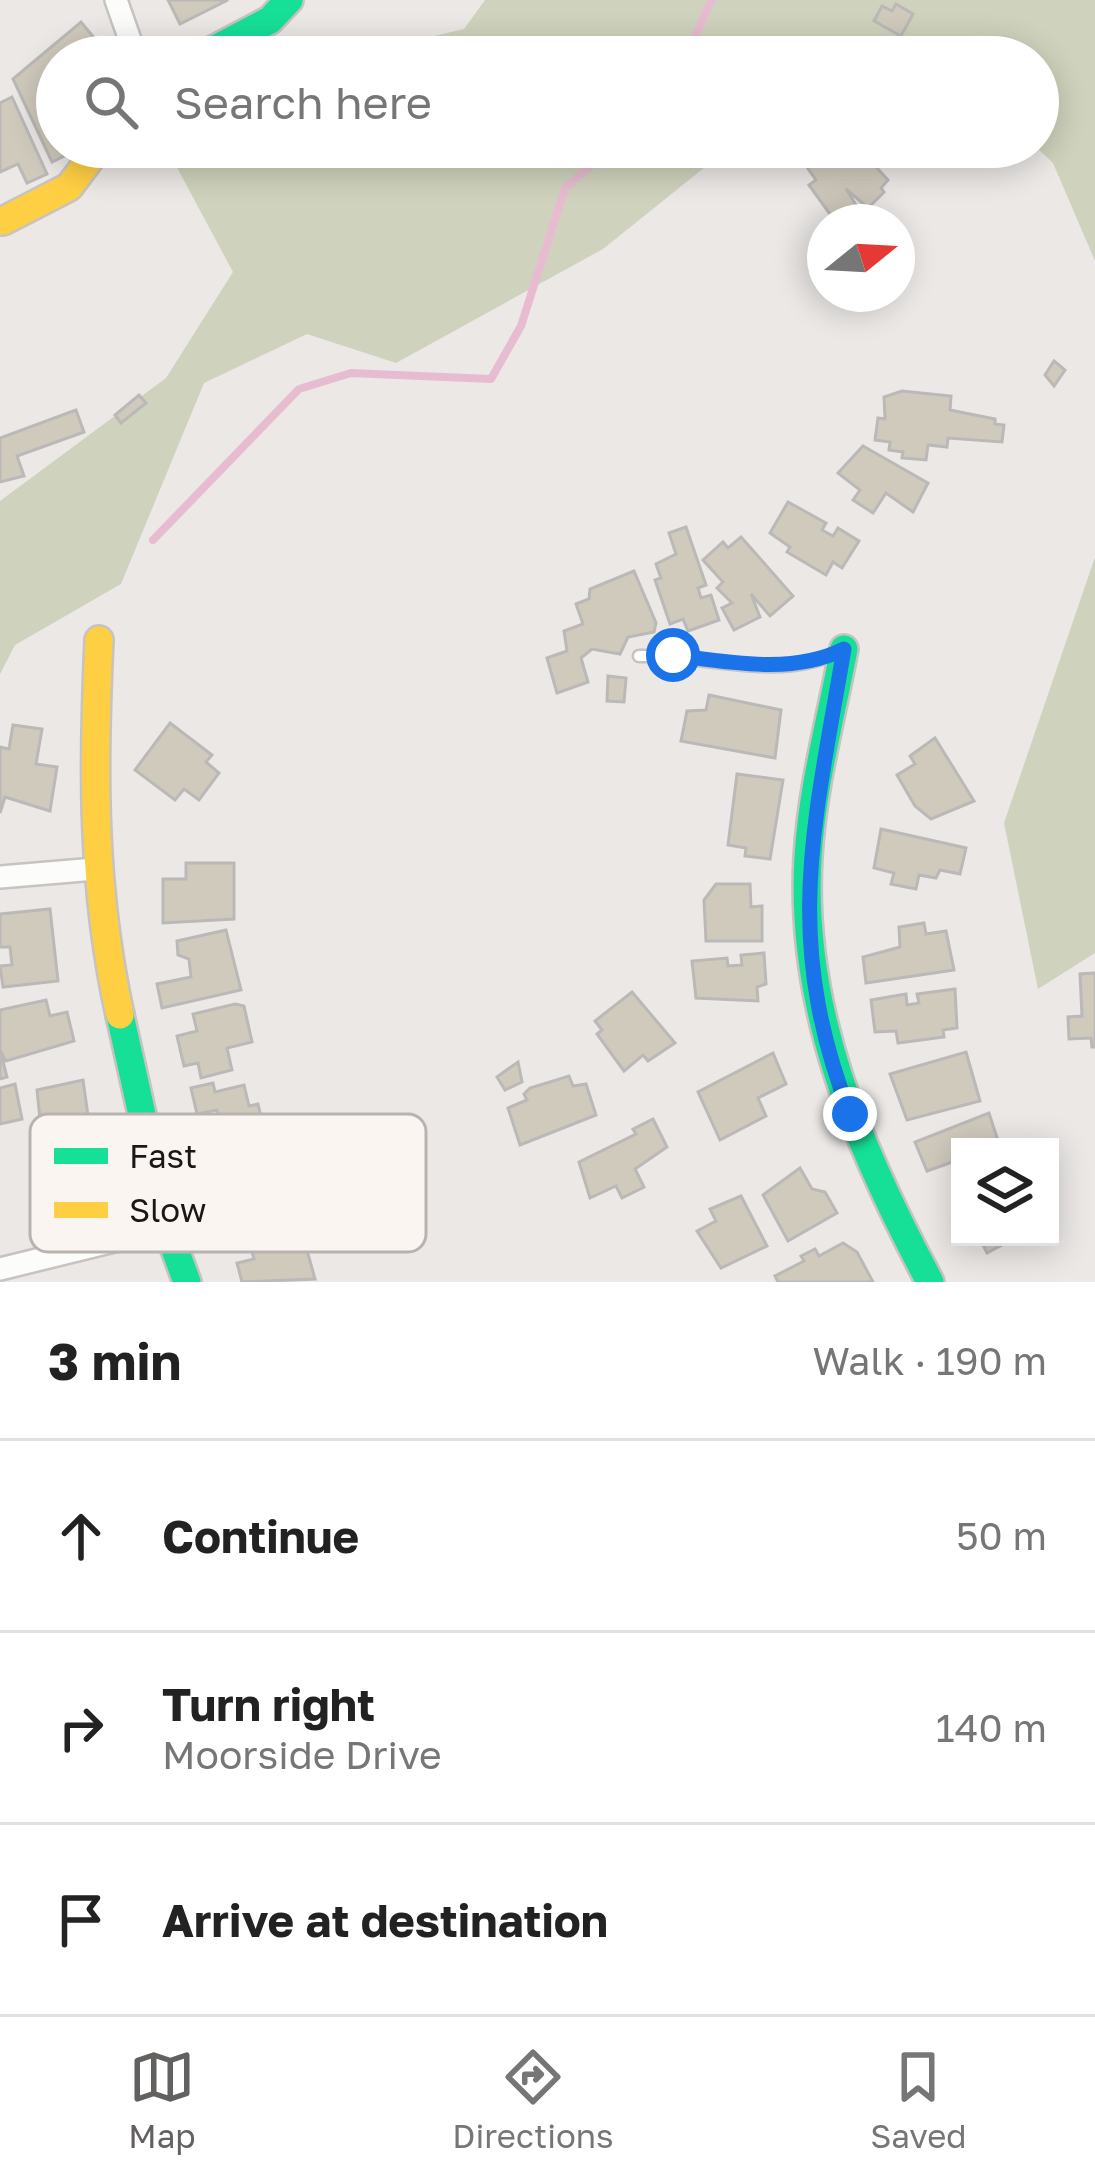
<!DOCTYPE html>
<html lang="en">
<head>
<meta charset="utf-8">
<style>
	body { margin:0; font-family:"Golos Text",sans-serif; background:#f2f2f2; color:#222 }
	.controls { position:absolute; right:36px; bottom:36px; display:grid; overflow:hidden; border-radius:0px; box-shadow:0 6px 30px #0003 }
	.controls button { width:108px; height:108px; display:grid; place-items:center; padding:0; border:0; border-bottom:3px solid #e0e0e0; background:#fff; color:#222; font:60px sans-serif }
	.compass { position:absolute; left:807px; top:204px; width:108px; height:108px; border-radius:50%; background:#fff; box-shadow:0 6px 30px #0003; rotate:72deg }
	.stop { position:absolute; width:36px; height:36px; margin:-27px; border:9px solid #1a73e8; border-radius:50%; background:#fff }
	.stop.end { background:#1a73e8; border-color:#fff; box-shadow:0 3px 12px #0008 }
	.list { margin:0; padding:0; list-style:none }
	h2 { display:flex; justify-content:space-between; align-items:center; height:156px; margin:0; padding:0 48px; font-size:51px }
	h2 small { font-size:39px; font-weight:400; color:#767676 }
	.list li { display:grid; grid-template-columns:78px 1fr auto; gap:36px; align-items:center; box-sizing:border-box; height:192px; padding:0 48px; border-top:3px solid #e0e0e0 }
	.list b { display:block; font-size:45px; white-space:nowrap }
	.list p { margin:0; font-size:39px; white-space:nowrap; color:#767676 }
	.list em { font-size:39px; font-style:normal; color:#767676 }
	.icon { flex:none; width:66px; height:66px; fill:none; stroke:currentColor; stroke-width:2; stroke-linecap:round; stroke-linejoin:round }
	.map { position:relative; flex:none; width:1095px; height:1282px; overflow:hidden }
	.search { position:absolute; background:#fff; box-shadow:0 6px 30px #0003; left:36px; right:36px; top:36px; height:132px; display:flex; align-items:center; gap:30px; box-sizing:border-box; padding:0 42px; border-radius:66px; color:#767676; font-size:45px }
	.sheet { height:732px; background:#fff }
	nav { display:flex; justify-content:space-around; align-items:center; box-sizing:border-box; height:168px; border-top:3px solid #e0e0e0; background:#fff; font-size:33px; color:#767676 }
	nav a { display:grid; justify-items:center; gap:6px }
	nav .on { color:#63615f }
	.map>svg:first-child { display:block }
</style>
</head>
<body>
<div class="map">
<svg width="1095" height="1282" viewBox="0 0 1095 1282">
	<rect width="100%" height="100%" fill="#ebe8e6"/>
	<!-- green -->
	<g fill="#cfd3bd">
		<path d="M485,0H1095V261L1053,163L1036,147L1038,57H945L927,40L891,57H346L464,29Z"/>
		<path d="M166,147H730L603,249L396,363L307,334L204,383L121,584L15,645L0,674V501L166,378L233,272Z"/>
		<path d="M1095,557V953L1038,989L1004,823Z"/>
	</g>
	<g fill="none" stroke-linecap="round" stroke-linejoin="round">
		<!-- stream -->
		<g stroke="#e8bcd0" stroke-width="8">
			<path d="M687,57L711,0"/>
			<path d="M153,540L299,389L351,373L491,379L521,326L565,188L612,147"/>
		</g>
	</g>
	<!-- building -->
	<g fill="#d0cabd" stroke="#bbb9b7" stroke-width="3">
		<path d="M168,0H228L180,24Z"/>
		<path d="M896,4L913,14L901,36L874,21L882,6L892,11Z"/>
		<path d="M81,22L110,57H57V115L50,120L57,126V147L77,150L52,162L13,79Z"/>
		<path d="M12,97L47,174L27,183L18,164L0,172V103Z"/>
		<path d="M810,147H858L888,180L881,188L884,192L868,208L846,189L856,205L835,221L809,185L816,180L799,156Z"/>
		<path d="M1054,361L1065,370L1054,386L1045,375Z"/>
		<path d="M902,391L951,396L950,410L995,419V424L1004,425L1002,442L948,438L947,447L928,445L926,460L902,458L903,452L889,450L890,442L875,440L878,418L885,419L884,397Z"/>
		<path d="M139,395L146,403L121,423L115,415Z"/>
		<path d="M76,410L84,432L17,456L24,476L0,482V438Z"/>
		<path d="M863,446L928,483L913,512L886,493L873,513L853,500L860,490L838,473Z"/>
		<path d="M788,502L826,523L822,530L833,536L838,528L859,541L842,568L833,562L826,575L787,552L790,547L770,533Z"/>
		<path d="M686,527L706,585L698,588L701,598L711,595L719,620L688,631L683,619L670,624L655,580L661,578L656,564L676,554L669,533Z"/>
		<path d="M741,537L793,596L770,616L751,594L760,617L734,630L722,608L732,603L717,588L723,582L703,560L723,542L728,548Z"/>
		<path d="M634,571L656,623L654,632L628,637L620,654L592,649L581,658L588,682L557,693L547,658L567,651L564,631L583,624L576,604L589,599L590,589Z"/>
		<path d="M608,676L626,678L624,702L607,701Z"/>
		<path d="M709,695L781,710L775,758L681,741L687,711L706,710Z"/>
		<path d="M170,723L212,755L206,762L219,773L199,800L184,789L175,800L135,770Z"/>
		<path d="M13,725L42,729L36,764L57,767L50,811L5,797L0,813V747L9,749Z"/>
		<path d="M935,738L974,801L931,819L915,806L897,775L915,764L910,756Z"/>
		<path d="M737,774L783,780L770,859L745,856L746,848L728,845Z"/>
		<path d="M881,829L966,848L960,874L940,870L936,878L919,875L916,889L891,884L894,873L874,868Z"/>
		<path d="M186,863H234V919L163,923V879H186Z"/>
		<path d="M716,884H750L751,907L762,906V941H706L704,900Z"/>
		<path d="M50,909L58,981L3,987L0,966L12,965L10,947H0V914Z"/>
		<path d="M924,923L926,934L946,931L954,970L866,983L863,957L900,947L899,927Z"/>
		<path d="M226,930L241,990L162,1008L157,984L191,977L189,959L178,955L177,941Z"/>
		<path d="M764,953L766,984L757,987L758,1001L696,998L692,961L727,958L728,966L742,965L741,955Z"/>
		<path d="M1095,973V1047H1092L1091,1038L1069,1039L1068,1017L1082,1016L1080,974Z"/>
		<path d="M955,989L957,1028L943,1030L944,1037L898,1043L896,1031L875,1032L871,1000L906,994L907,1005L919,1003L917,994Z"/>
		<path d="M632,992L675,1043L648,1061L643,1055L624,1071L597,1034L602,1030L595,1021Z"/>
		<path d="M46,1000L50,1016L67,1012L74,1041L6,1061L0,1050L7,1077L0,1079V1010Z"/>
		<path d="M235,1004L244,1006L252,1042L227,1048L232,1070L201,1078L198,1063L184,1066L177,1036L197,1031L193,1014Z"/>
		<path d="M966,1052L980,1101L907,1120L890,1074Z"/>
		<path d="M773,1053L786,1084L758,1098L766,1116L720,1140L698,1092Z"/>
		<path d="M518,1062L522,1082L505,1090L497,1077Z"/>
		<path d="M569,1076L573,1086L586,1084L596,1115L520,1145L508,1108L527,1100L524,1094L530,1088Z"/>
		<path d="M83,1080L91,1137L43,1149L37,1090Z"/>
		<path d="M213,1083L215,1092L244,1085L249,1106L258,1104L267,1144L214,1157L207,1129L221,1126L217,1110L197,1114L191,1088Z"/>
		<path d="M15,1084L22,1119L0,1124V1088Z"/>
		<path d="M989,1113L1000,1147H960V1166L958,1160L927,1171L915,1142Z"/>
		<path d="M653,1119L667,1147L635,1169L644,1187L622,1198L616,1186L590,1198L579,1162L636,1134L633,1129Z"/>
		<path d="M800,1168L812,1189L825,1192L837,1213L788,1241L763,1195Z"/>
		<path d="M741,1196L767,1246L721,1268L697,1231L716,1221L710,1209Z"/>
		<path d="M292,1232L296,1246L305,1243L315,1279L242,1282L237,1263L254,1259L250,1244Z"/>
		<path d="M979,1237H1017L987,1253Z"/>
		<path d="M843,1243L857,1252L873,1282H778L775,1276L804,1261L801,1256L815,1249L819,1256Z"/>
	</g>
	<g fill="none" stroke-linecap="round" stroke-linejoin="round">
		<!-- lane casing -->
		<g stroke="#c6c3c2" stroke-width="15">
			<path id="lane" d="M639,656C701,654 779,682 835,653"/>
		</g>
		<!-- street casing -->
		<g stroke="#c6c3c2" stroke-width="26">
			<g id="street">
				<path d="M116,0L136,57"/>
				<path d="M0,877L95,869"/>
				<path d="M0,1269L167,1228"/>
			</g>
		</g>
		<!-- fast casing -->
		<g stroke="#c6c3c2" stroke-width="32">
			<g id="fast">
				<path d="M200,57L270,20L289,0"/>
				<path d="M844,649C831,718 812,787 808,857C799,1011 859,1149 930,1282"/>
				<path d="M120,1015L167,1228L187,1282"/>
			</g>
		</g>
		<!-- slow casing -->
		<g stroke="#c6c3c2" stroke-width="32">
			<g id="slow">
				<path d="M3,221L69,187L99,147"/>
				<path d="M99,640C93,769 92,888 120,1015"/>
			</g>
		</g>
		<!-- lane -->
		<use href="#lane" stroke="#fcfcfb" stroke-width="10"/>
		<!-- street -->
		<use href="#street" stroke="#fcfcfb" stroke-width="21"/>
		<!-- fast -->
		<use href="#fast" stroke="#16e098" stroke-width="27"/>
		<!-- slow -->
		<use href="#slow" stroke="#ffcf43" stroke-width="27"/>
	</g>
	<g fill="none" stroke-linecap="round" stroke-linejoin="round">
		<!-- route -->
		<path stroke="#1a73e8" stroke-width="15" d="M673,655C729,662 792,675 844,649C814,826 782,939 850,1114"/>
	</g>
	<!-- legend -->
	<rect x="30" y="1114" width="396" height="138" rx="18" fill="#fbf5f1" stroke="#b8b3b0" stroke-width="3"/>
	<rect x="54" y="1148" width="54" height="16" fill="#16e098"/>
	<rect x="54" y="1202" width="54" height="16" fill="#ffcf43"/>
	<g font-size="33" fill="#1a1817">
		<text x="129" y="1168">Fast</text>
		<text x="129" y="1222">Slow</text>
	</g>
</svg>
<div class="controls">
<button><svg class="icon" aria-label="layers" viewBox="0 0 24 24"><path d="M12 4l9 5-9 5-9-5zM3 14l9 5 9-5"/></svg></button>
</div>
<svg class="compass" viewBox="-18 -18 36 36"><path d="M0-13l5 13h-10z" fill="#e53935"/><path d="M0 13l5-13h-10z" fill="#767676"/></svg>
<div class="stop" style="left:673px;top:655px"></div>
<div class="stop end" style="left:850px;top:1114px"></div>
<div class="search"><svg class="icon" aria-label="search" viewBox="0 0 24 24"><circle cx="10" cy="10" r="6"/><path d="M15 15l6 6"/></svg>Search here</div>
</div>
<section class="sheet">
<h2>3 min<small>Walk · 190 m</small></h2>
<ul class="list">
<li><svg class="icon" aria-label="ahead" viewBox="0 0 24 24"><path d="M12 20V5M6 11l6-6 6 6"/></svg><div><b>Continue</b></div><em>50 m</em></li>
<li><svg class="icon" aria-label="right" viewBox="0 0 24 24"><path d="M7 20v-9h11M14 6l5 5-5 5"/></svg><div><b>Turn right</b><p>Moorside Drive</p></div><em>140 m</em></li>
<li><svg class="icon" aria-label="arrive" viewBox="0 0 24 24"><path d="M6 21V4h12l-3 4 3 4H6"/></svg><div><b>Arrive at destination</b></div></li>
</ul>
</section>
<nav>
<a class="on"><svg class="icon" aria-label="map" viewBox="0 0 24 24"><path d="M3 6l6-2 6 2 6-2v14l-6 2-6-2-6 2zM9 4v14M15 6v14"/></svg>Map</a>
<a><svg class="icon" aria-label="directions" viewBox="0 0 24 24"><path d="M12 3l9 9-9 9-9-9zM9 14v-3h6M13 9l2 2-2 2"/></svg>Directions</a>
<a><svg class="icon" aria-label="saved" viewBox="0 0 24 24"><path d="M7 4h10v16l-5-4-5 4z"/></svg>Saved</a>
</nav>
</body>
</html>
